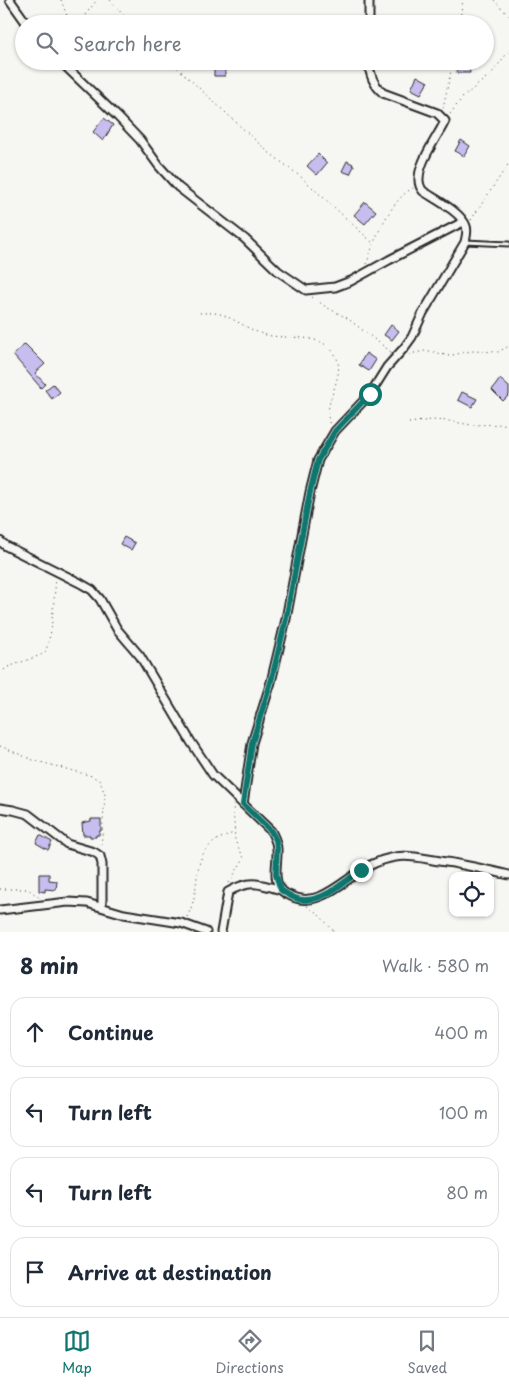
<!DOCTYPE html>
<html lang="en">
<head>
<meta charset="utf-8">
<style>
	body { margin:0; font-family:"Playpen Sans",sans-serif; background:#f6f6f7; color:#1f2937 }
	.controls { position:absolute; right:15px; bottom:15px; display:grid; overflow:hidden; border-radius:10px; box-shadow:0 1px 4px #0004 }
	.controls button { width:45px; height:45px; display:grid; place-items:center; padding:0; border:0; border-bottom:1px solid #e0e1e3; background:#fff; color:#1f2937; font:25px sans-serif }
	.stop { position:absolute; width:15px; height:15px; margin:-11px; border:4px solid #0f766e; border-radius:50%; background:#fff }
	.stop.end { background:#0f766e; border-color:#fff; box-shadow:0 1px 5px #0008 }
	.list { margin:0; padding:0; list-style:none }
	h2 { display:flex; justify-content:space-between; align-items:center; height:65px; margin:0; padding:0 20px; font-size:21px }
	h2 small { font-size:16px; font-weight:400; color:#747a83 }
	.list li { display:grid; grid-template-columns:32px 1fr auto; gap:15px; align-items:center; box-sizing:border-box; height:70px; margin:0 10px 10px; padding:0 10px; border:1px solid #e0e1e3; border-radius:15px }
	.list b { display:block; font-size:19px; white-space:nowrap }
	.list em { font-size:16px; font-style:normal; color:#747a83 }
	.icon { flex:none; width:28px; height:28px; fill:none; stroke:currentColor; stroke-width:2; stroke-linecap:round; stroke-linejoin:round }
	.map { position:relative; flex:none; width:509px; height:932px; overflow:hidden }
	.search { position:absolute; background:#fff; box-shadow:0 1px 4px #0004; left:15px; right:15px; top:15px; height:55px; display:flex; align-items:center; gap:12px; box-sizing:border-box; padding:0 18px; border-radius:28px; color:#747a83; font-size:19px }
	.sheet { height:385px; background:#fff }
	nav { display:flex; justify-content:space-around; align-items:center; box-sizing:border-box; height:70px; border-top:1px solid #e0e1e3; background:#fff; font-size:14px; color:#747a83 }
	nav a { display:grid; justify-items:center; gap:2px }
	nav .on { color:#0f766e }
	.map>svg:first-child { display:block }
</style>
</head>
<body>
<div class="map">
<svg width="509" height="932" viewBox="0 0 509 932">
	<rect width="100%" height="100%" fill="#f6f6f2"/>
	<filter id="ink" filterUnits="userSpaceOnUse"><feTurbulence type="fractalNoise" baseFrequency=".02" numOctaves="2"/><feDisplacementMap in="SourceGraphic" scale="10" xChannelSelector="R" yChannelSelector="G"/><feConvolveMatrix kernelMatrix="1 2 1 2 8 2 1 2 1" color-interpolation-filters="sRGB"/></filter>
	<g filter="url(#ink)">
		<!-- building -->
		<g fill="#c8bdef" stroke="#2b2b2b">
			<path d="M458,61H469L470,73H457Z"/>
			<path d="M214,67L225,68V76H214Z"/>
			<path d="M417,76L428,82L421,94L411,89Z"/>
			<path d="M104,118L113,125L103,141L93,132Z"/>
			<path d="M461,140L470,146L464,156L455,151Z"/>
			<path d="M318,154L327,163L317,175L307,166Z"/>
			<path d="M347,161L353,164L352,166H354L350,174L342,171Z"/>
			<path d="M365,202L376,211L365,224L354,215Z"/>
			<path d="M391,325L399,331L392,340L384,335Z"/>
			<path d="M25,344L45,364L35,373L45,384L41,388L13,355Z"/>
			<path d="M366,353L376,360L369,371L359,365Z"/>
			<path d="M500,379L509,387V395L503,401L492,390Z"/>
			<path d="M53,384L60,392L52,399L45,390Z"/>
			<path d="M462,392L477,399L472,407L458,400Z"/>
			<path d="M124,537L135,543L131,550L120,544Z"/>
			<path d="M91,819H101V831H99V835H96V837H90V835H83L82,823L91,821Z"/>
			<path d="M40,835L52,842L48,850L36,843Z"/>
			<path d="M39,874H49V880L57,881L56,890L45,889V892L39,891Z"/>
		</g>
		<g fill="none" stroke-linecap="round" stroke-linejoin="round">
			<!-- lane casing -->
			<g stroke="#2b2b2b" stroke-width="7">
				<path id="lane" d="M465,242L509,244"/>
			</g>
			<!-- street casing -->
			<g stroke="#2b2b2b" stroke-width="11">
				<g id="street">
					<path d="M10,0L27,24"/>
					<path d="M369,24V0"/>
					<path d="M60,61L118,117L140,140L159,166L178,187L245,239L278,271L306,290L335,287L351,281L389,260L463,222"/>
					<path d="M0,541L6,546L80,583L92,590L100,599L117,629L140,656L191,742L213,775L271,831C274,837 277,842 277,849C278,861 272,879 281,890C283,892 288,895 291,896C321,911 349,873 375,863C404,851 417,858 446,862C467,865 488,870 509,875"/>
					<path d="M243,804L252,743L271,682L286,619L310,492L318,460L335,431L370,394L387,367L404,348L412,337L423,313L465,242C466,237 468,231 466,226C461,212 435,199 423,191C409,175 435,141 443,125L445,121L437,113L383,93C374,85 369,74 369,61"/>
					<path d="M0,808L13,810L28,814L67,844L94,852L100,856L102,864V906"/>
					<path d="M0,910L68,902L87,903L124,914L181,923L206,932"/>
					<path d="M221,932L228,892C249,880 258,883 281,890"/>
				</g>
			</g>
			<!-- path -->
			<g stroke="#2b2b2b" stroke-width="1" stroke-dasharray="1 4" stroke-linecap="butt">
				<path d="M61,0L70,24"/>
				<path d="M110,0L131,24"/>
				<path d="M494,0L509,16"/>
				<path d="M81,24L85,15L97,0"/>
				<path d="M459,24L463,0"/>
				<path d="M76,61V66"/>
				<path d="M170,61L267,151L301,177L373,243"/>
				<path d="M443,108L453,61"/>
				<path d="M450,114L462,98L492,73L509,51"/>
				<path d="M471,220L509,163"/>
				<path d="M367,264C372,242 392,198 413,188"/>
				<path d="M312,297L326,307L347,318L391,352"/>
				<path d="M200,313C207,313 216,312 223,315C239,321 254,334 272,336C288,338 305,336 321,342C329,346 336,353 338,362C342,383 322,404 330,425"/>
				<path d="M409,354L425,351H431L448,356L471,351L498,352L509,346"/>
				<path d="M409,423L431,420L449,421L471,425L509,424"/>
				<path d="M0,673L8,667L41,655L46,651L51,631L56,579"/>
				<path d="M0,746L33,760L92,776L100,781L105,795L101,848"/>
				<path d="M229,883L244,858L235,841L233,804"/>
				<path d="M0,889H28L40,898"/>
				<path d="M307,906L316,912L335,932"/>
				<path d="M187,917C206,882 183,848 234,833"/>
			</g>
			<!-- lane -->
			<use href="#lane" stroke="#f6f6f2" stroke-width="3"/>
			<!-- street -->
			<use href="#street" stroke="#f6f6f2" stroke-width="7"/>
		</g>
	</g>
	<g fill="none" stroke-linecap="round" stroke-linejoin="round" filter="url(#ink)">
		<!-- route -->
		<path stroke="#0f766e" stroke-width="6" d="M361,870C346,880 326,900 306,900C297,901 288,895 281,890L276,875L277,848L276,840L271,831L243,804L252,743L271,682L286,619L310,492L318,460L335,431L370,394"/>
	</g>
</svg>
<div class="controls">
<button><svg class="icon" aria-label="locate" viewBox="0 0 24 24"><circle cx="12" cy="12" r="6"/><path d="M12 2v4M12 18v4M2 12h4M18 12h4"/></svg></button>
</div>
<div class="stop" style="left:370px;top:394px"></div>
<div class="stop end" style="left:361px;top:870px"></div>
<div class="search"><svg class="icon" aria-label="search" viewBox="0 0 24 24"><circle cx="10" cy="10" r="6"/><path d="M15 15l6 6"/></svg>Search here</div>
</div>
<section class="sheet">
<h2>8 min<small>Walk · 580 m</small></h2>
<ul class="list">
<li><svg class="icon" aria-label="ahead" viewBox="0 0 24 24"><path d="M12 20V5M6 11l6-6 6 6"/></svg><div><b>Continue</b></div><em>400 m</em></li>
<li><svg class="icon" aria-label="left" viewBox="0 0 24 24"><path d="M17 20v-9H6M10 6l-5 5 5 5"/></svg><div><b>Turn left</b></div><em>100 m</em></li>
<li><svg class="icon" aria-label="left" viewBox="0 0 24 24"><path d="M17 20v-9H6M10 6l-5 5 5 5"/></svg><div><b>Turn left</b></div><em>80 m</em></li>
<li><svg class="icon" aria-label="arrive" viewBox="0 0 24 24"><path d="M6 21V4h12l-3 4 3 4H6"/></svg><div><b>Arrive at destination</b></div></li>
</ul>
</section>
<nav>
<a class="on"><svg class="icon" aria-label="map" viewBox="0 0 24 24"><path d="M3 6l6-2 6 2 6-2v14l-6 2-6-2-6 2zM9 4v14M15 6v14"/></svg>Map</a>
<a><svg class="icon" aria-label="directions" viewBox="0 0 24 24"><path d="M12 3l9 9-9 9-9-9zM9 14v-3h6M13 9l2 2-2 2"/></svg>Directions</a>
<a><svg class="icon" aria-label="saved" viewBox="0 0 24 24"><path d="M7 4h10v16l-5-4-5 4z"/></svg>Saved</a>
</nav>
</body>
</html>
